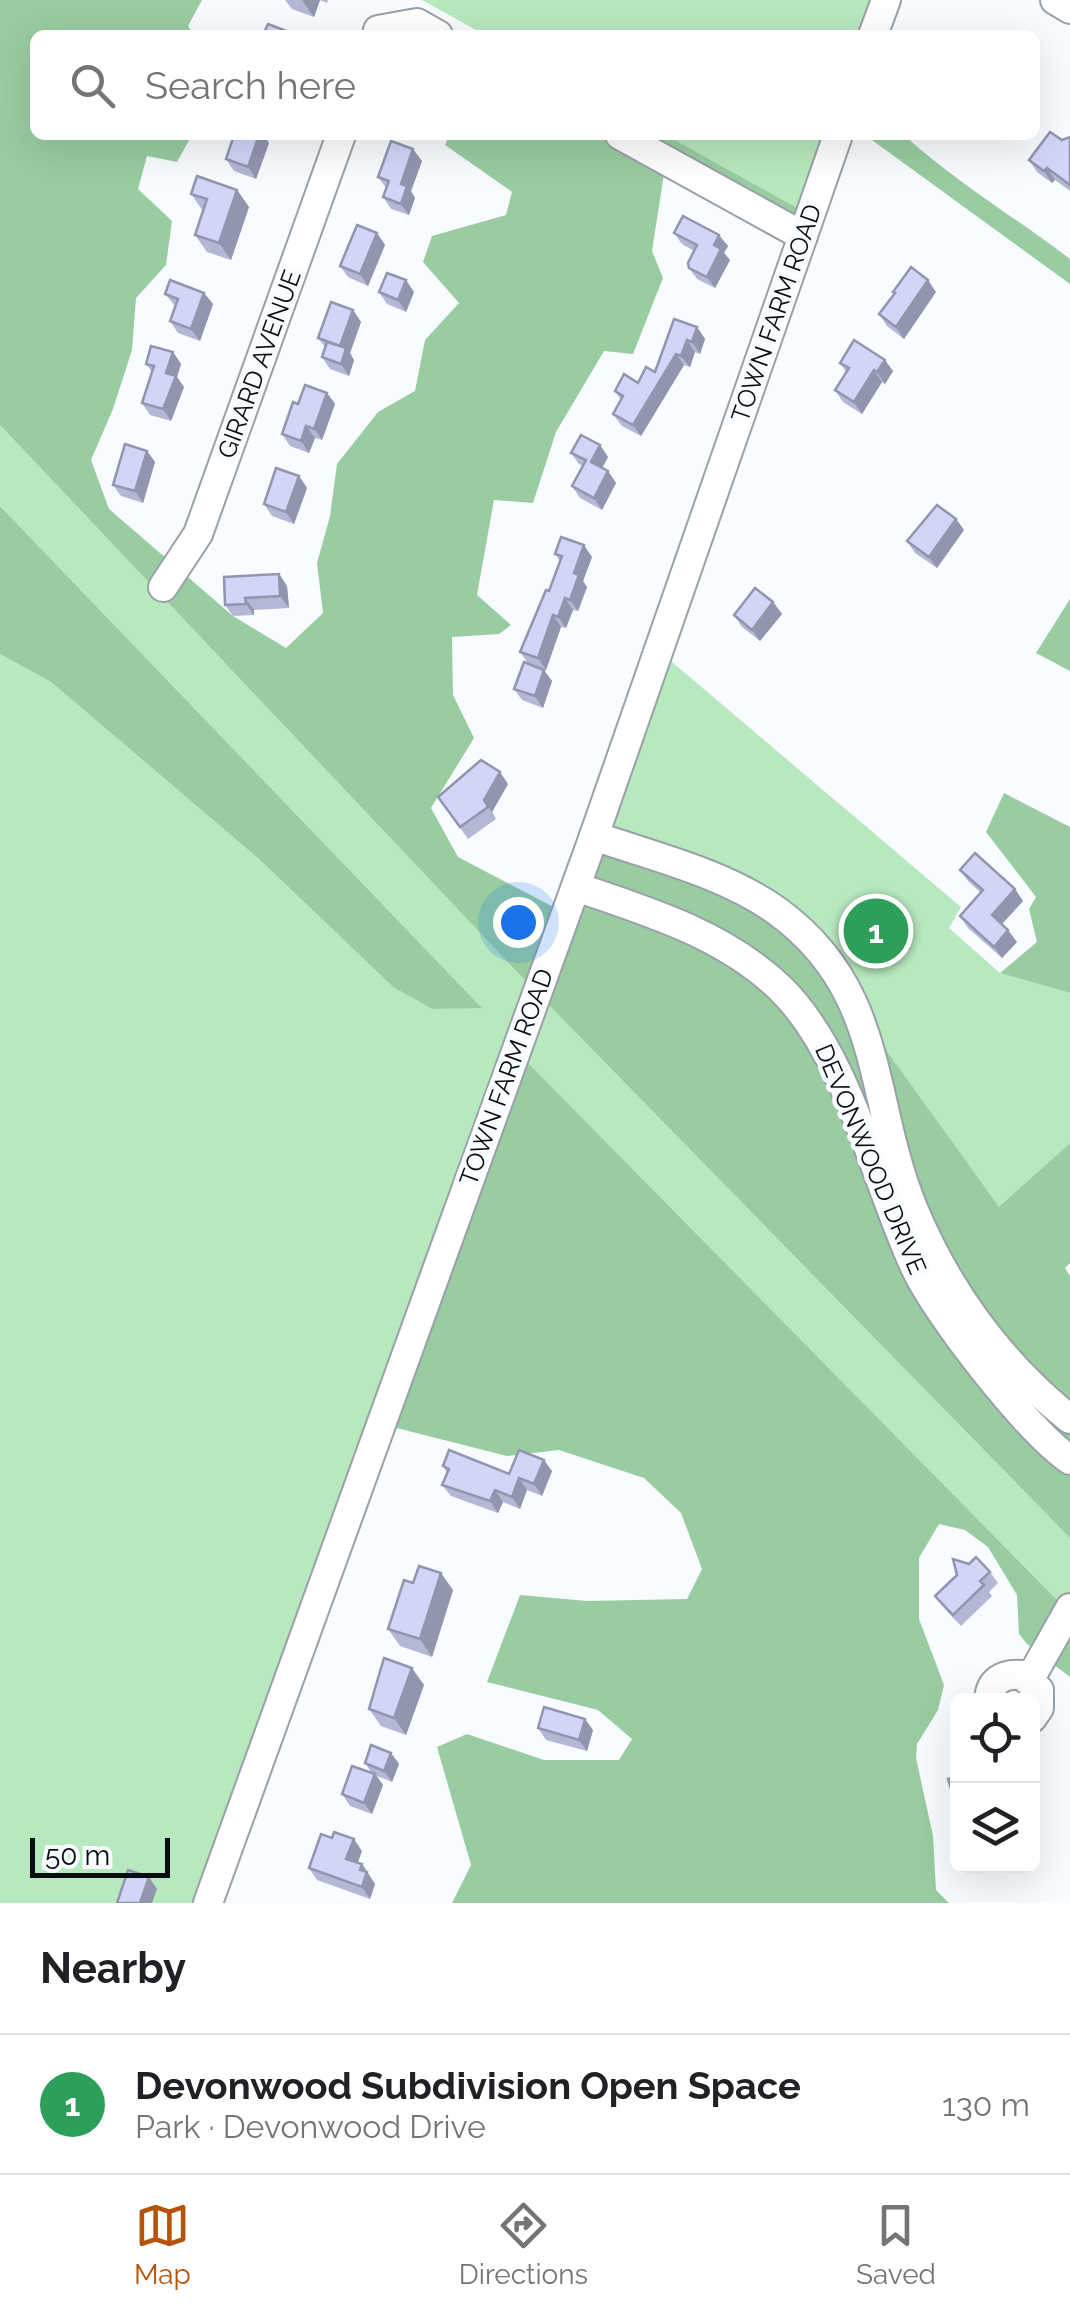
<!DOCTYPE html>
<html lang="en">
<head>
<meta charset="utf-8">
<style>
	body { margin:0; font-family:Raleway,sans-serif; background:#f6f6f6; color:#202124 }
	.controls { position:absolute; right:30px; bottom:30px; display:grid; overflow:hidden; border-radius:15px; box-shadow:0 10px 40px #0002 }
	.controls button { width:90px; height:90px; display:grid; place-items:center; padding:0; border:0; border-bottom:2px solid #e0e0e0; background:#fff; color:#202124; font:50px sans-serif }
	.scale { position:absolute; left:30px; bottom:25px; width:140px; box-sizing:border-box; padding-left:10px; border:5px solid #0a0d10; border-top:0; font-size:28px; line-height:35px; white-space:nowrap; color:#0a0d10; -webkit-text-stroke:8px #f8fcff; paint-order:stroke }
	.you { position:absolute; left:518px; top:922px; width:35px; height:35px; margin:-25px; border:8px solid #fff; border-radius:50%; background:#1a73e8; box-shadow:0 0 0 15px #1a73e833 }
	.badge { display:grid; place-items:center; width:65px; height:65px; border-radius:50%; background:#b45309; color:#fff; font-size:32px; font-weight:700 }
	.pin { position:absolute; translate:-50% -50%; border:5px solid #fff; box-shadow:0 2px 10px #0006 }
	.list { margin:0; padding:0; list-style:none }
	h2 { display:flex; justify-content:space-between; align-items:center; height:130px; margin:0; padding:0 40px; font-size:42px }
	h2 small { font-size:32px; font-weight:400; color:#757577 }
	.list li { display:grid; grid-template-columns:65px 1fr auto; gap:30px; align-items:center; box-sizing:border-box; height:140px; padding:0 40px; border-top:2px solid #e0e0e0 }
	.list b { display:block; font-size:38px; white-space:nowrap }
	.list p { margin:0; font-size:32px; white-space:nowrap; color:#757577 }
	.list em { font-size:32px; font-style:normal; color:#757577 }
	.icon { flex:none; width:55px; height:55px; fill:none; stroke:currentColor; stroke-width:2; stroke-linecap:round; stroke-linejoin:round }
	.map { position:relative; flex:none; width:1070px; height:1903px; overflow:hidden }
	.search { position:absolute; background:#fff; box-shadow:0 10px 40px #0002; left:30px; right:30px; top:30px; height:110px; display:flex; align-items:center; gap:25px; box-sizing:border-box; padding:0 35px; border-radius:15px; color:#757577; font-size:38px }
	.sheet { height:270px; background:#fff }
	nav { display:flex; justify-content:space-around; align-items:center; box-sizing:border-box; height:140px; border-top:2px solid #e0e0e0; background:#fff; font-size:28px; color:#757577 }
	nav a { display:grid; justify-items:center; gap:5px }
	nav .on { color:#b45309 }
	.map>svg:first-child { display:block }
</style>
</head>
<body>
<div class="map">
<svg width="1070" height="1903" viewBox="0 0 1070 1903">
	<rect width="100%" height="100%" fill="#f8fcff"/>
	<!-- green -->
	<g fill="#b7e8be">
		<path d="M422,0H872L860,35H485Z"/>
		<path d="M666,135H826L801,210Z"/>
		<path d="M0,425L536,992L1070,1538V1613L515,1051L208,1903H0V654L51,682L259,859L393,987L432,1009L481,1007L0,506Z"/>
		<path d="M659,651L961,907L949,928L1000,973L1070,993V1143L999,1208L858,1011L594,836Z"/>
	</g>
	<!-- forest -->
	<g fill="#99cca1">
		<path d="M0,0H202L188,26L194,35H35V135H192L177,162L147,156L138,189L172,221L166,265L136,298L132,350L113,409L91,460L109,509L233,616L286,648L323,613L317,563L330,516L337,464L378,412L415,391L425,340L459,303L423,262L432,236L506,215L512,192L445,145L449,135H666L801,210L803,236L666,161L652,251L663,278L633,354L604,351L556,432L533,503L494,500L477,595L511,625L499,634L452,637L453,695L474,738L431,808L458,857L565,913L594,836L778,912L858,1011L999,1207L1070,1143V1263L1065,1268L1070,1276V1538L536,992L0,425Z"/>
		<path d="M865,135H904C954,181 1015,217 1070,259V284Z"/>
		<path d="M0,506L482,1008L432,1009L393,987L259,859L51,682L0,654Z"/>
		<path d="M1070,599V671L1036,653Z"/>
		<path d="M1004,793L1070,827V993L1000,973L1037,942L1029,909L1036,897L986,832Z"/>
		<path d="M515,1050L1070,1613V1677L1027,1644L1019,1634L1017,1595L988,1547L965,1530L939,1524L919,1558V1619L944,1685L938,1710L917,1744L916,1758L933,1836L936,1890L949,1903H452L471,1865L437,1747L467,1734L544,1760H619L632,1739L598,1710L487,1682L520,1595L587,1601L687,1599L702,1569L681,1513L644,1478L559,1450L507,1456L381,1424Z"/>
	</g>
	<g fill="none" stroke-linecap="round" stroke-linejoin="round">
		<!-- minor casing -->
		<g stroke="#99a1a8" stroke-width="32">
			<g id="minor">
				<path d="M1055,0L1070,9"/>
				<path d="M377,35L378,30L417,23L438,35"/>
				<path d="M873,35L886,0"/>
				<path d="M620,135L803,236"/>
				<path d="M163,587L198,534L341,135"/>
				<path d="M594,836C655,857 724,873 777,911C886,990 868,1098 913,1208C948,1292 999,1362 1070,1419"/>
				<path d="M576,887C647,911 723,934 779,987C847,1052 875,1180 914,1265C935,1313 1027,1430 1070,1460"/>
				<path d="M1030,1679L1070,1608"/>
				<path d="M989,1700C990,1681 1003,1673 1022,1675L1039,1690V1708L1032,1718"/>
				<path d="M208,1903L594,836L838,135"/>
			</g>
		</g>
		<!-- minor -->
		<use href="#minor" stroke="#fff" stroke-width="28"/>
	</g>
	<!-- wall -->
	<g fill="#b4b7d5">
		<path d="M285,0H328L327,3L320,0L314,17L292,9Z"/>
		<path d="M1070,137V191L1055,180L1052,183L1037,172L1029,160Z"/>
		<path d="M269,143L256,179L234,171L226,159Z"/>
		<path d="M422,161L411,191L415,198L409,215L391,209L383,197L386,188L378,177Z"/>
		<path d="M237,190L249,207L231,260L207,252L195,235L203,211L191,194Z"/>
		<path d="M377,233L385,245L368,286L348,277L340,266Z"/>
		<path d="M674,233L728,246L724,253L730,260L715,288L697,279L689,268L694,251L682,244Z"/>
		<path d="M379,292H414L406,312L387,304Z"/>
		<path d="M936,292L904,339L887,326L879,314Z"/>
		<path d="M204,293L213,304L200,341L178,333L170,321L175,306L165,294Z"/>
		<path d="M353,310L361,322L350,353L354,360L349,376L330,369L322,357L325,347L318,338Z"/>
		<path d="M697,327L705,339L700,354L695,352L690,367L684,365L641,436L622,426L613,414L621,400L615,391L638,383L655,372Z"/>
		<path d="M173,352L181,364L177,377L184,387L171,421L150,415L142,403L152,372L146,364Z"/>
		<path d="M840,363L893,371L885,384L882,382L862,414L843,402L835,390L846,372Z"/>
		<path d="M327,393L335,404L322,440L315,438L309,453L290,446L282,434L298,404Z"/>
		<path d="M600,445L608,457L602,468L608,471L616,483L602,510L580,498L572,486L583,466L579,464L571,453Z"/>
		<path d="M147,451L155,462L143,503L121,496L113,485Z"/>
		<path d="M299,476L307,488L294,524L272,516L264,504Z"/>
		<path d="M956,519L964,530L937,568L915,553L907,541Z"/>
		<path d="M555,554L592,557L583,581L587,587L578,611L573,610L566,628L561,627L546,670L533,665L552,681L543,708L522,700L514,689L528,663L520,652L549,591L560,561Z"/>
		<path d="M279,574L287,586L289,608L254,610V615L233,616L225,605Z"/>
		<path d="M773,602L782,614L760,641L742,627L734,615Z"/>
		<path d="M508,784L492,812L496,819L468,839L438,797Z"/>
		<path d="M960,870L1015,889L1023,901L1002,924L1017,942L1002,958L968,928L960,916L981,893L968,881Z"/>
		<path d="M443,1466L509,1474L552,1471L542,1496L527,1490L520,1509L503,1502L498,1513L451,1496L442,1485L447,1473Z"/>
		<path d="M990,1572L998,1583L989,1592L992,1596L961,1626L944,1608L935,1596L957,1575Z"/>
		<path d="M413,1583L453,1590L432,1657L400,1646L388,1629Z"/>
		<path d="M424,1685L406,1735L381,1726L369,1709Z"/>
		<path d="M538,1728L593,1730L587,1751L546,1740Z"/>
		<path d="M391,1753L399,1764L392,1782L377,1776L383,1785L372,1814L350,1806L342,1794L371,1772L365,1763Z"/>
		<path d="M332,1838L362,1851L357,1863L362,1864L375,1884L370,1899L317,1880L309,1868Z"/>
	</g>
	<!-- shaded-wall -->
	<g fill="#9295ae">
		<path d="M302,0H320L314,17Z"/>
		<path d="M259,135H264L269,143L256,179L248,167Z"/>
		<path d="M413,149L422,161L411,191L415,198L409,215L401,204V184Z"/>
		<path d="M1047,168L1055,180L1052,183L1044,171Z"/>
		<path d="M237,190L249,207L231,260L219,243Z"/>
		<path d="M377,233L385,245L368,286L360,274Z"/>
		<path d="M719,235L728,246L724,253L730,260L715,288L707,277L714,245Z"/>
		<path d="M406,280L414,292L406,312L398,300Z"/>
		<path d="M928,280L936,292L904,339L896,327Z"/>
		<path d="M204,293L213,304L200,341L191,329Z"/>
		<path d="M353,310L361,322L350,353L354,360L349,376L341,364L340,346Z"/>
		<path d="M697,327L705,339L700,354L692,342Z"/>
		<path d="M687,340L695,352L690,367L681,356Z"/>
		<path d="M173,352L181,364L177,377L184,387L171,421L163,409L166,373Z"/>
		<path d="M676,354L684,365L641,436L633,425Z"/>
		<path d="M885,360L893,371L885,384L877,372Z"/>
		<path d="M874,370L882,382L862,414L854,402Z"/>
		<path d="M327,393L335,404L322,440L314,429Z"/>
		<path d="M306,426L315,438L309,453L301,441Z"/>
		<path d="M600,445L608,457L599,474L591,462Z"/>
		<path d="M147,451L155,462L143,503L135,491Z"/>
		<path d="M608,471L616,483L602,510L594,498Z"/>
		<path d="M299,476L307,488L294,524L286,512Z"/>
		<path d="M956,519L964,530L937,568L929,557Z"/>
		<path d="M584,545L592,557L583,581L587,587L578,611L570,600L574,573Z"/>
		<path d="M279,574L287,586L289,608L280,596Z"/>
		<path d="M245,598L254,610V615L246,604Z"/>
		<path d="M565,598L573,610L566,628L558,617Z"/>
		<path d="M773,602L782,614L760,641L752,630Z"/>
		<path d="M553,615L561,627L546,670L538,658Z"/>
		<path d="M544,670L552,681L543,708L535,696Z"/>
		<path d="M500,772L508,784L492,812L496,819L484,800Z"/>
		<path d="M1015,889L1023,901L1000,926L992,915Z"/>
		<path d="M1008,930L1017,942L1002,958L994,947Z"/>
		<path d="M544,1460L552,1471L542,1496L534,1484Z"/>
		<path d="M519,1478L527,1490L520,1509L512,1497Z"/>
		<path d="M495,1490L503,1502L498,1513L490,1501Z"/>
		<path d="M441,1573L453,1590L432,1657L420,1639Z"/>
		<path d="M412,1668L424,1685L406,1735L394,1718Z"/>
		<path d="M585,1719L593,1730L587,1751L579,1740Z"/>
		<path d="M391,1753L399,1764L392,1782L384,1771Z"/>
		<path d="M375,1774L383,1785L372,1814L364,1803Z"/>
		<path d="M354,1839L362,1851L355,1870L346,1859Z"/>
		<path d="M362,1864L375,1884L370,1899L362,1887L360,1870Z"/>
		<path d="M149,1877L157,1889L152,1903H140Z"/>
	</g>
	<!-- building -->
	<g fill="#d1d5f8" stroke="#9295ae" stroke-width="2.5">
		<path d="M268,24L289,32L288,35H263Z"/>
		<path d="M1050,132L1062,140L1070,137V185L1047,168L1044,171L1029,160Z"/>
		<path d="M234,135H259L248,167L226,159Z"/>
		<path d="M391,141L413,149L401,184L407,186L401,204L383,197L389,181L378,177Z"/>
		<path d="M197,176L237,190L219,243L195,235L207,199L191,194Z"/>
		<path d="M683,216L719,235L714,245L721,249L707,277L689,268L688,263L697,245L674,233Z"/>
		<path d="M357,225L377,233L360,274L340,266Z"/>
		<path d="M911,267L928,280L896,327L879,314L895,293L893,292Z"/>
		<path d="M387,273L406,280L398,300L379,292Z"/>
		<path d="M170,280L204,293L191,329L170,321L178,299L165,294Z"/>
		<path d="M331,302L353,310L340,346L318,338Z"/>
		<path d="M674,319L697,327L692,342L687,340L681,356L676,354L633,425L613,414L623,396L615,391L624,374L638,383L646,367L655,372Z"/>
		<path d="M854,340L885,360L877,372L874,370L854,402L835,390L849,368L840,363Z"/>
		<path d="M327,342L346,348L341,364L322,357Z"/>
		<path d="M151,346L173,352L166,373L176,376L163,409L142,403L154,366L146,364Z"/>
		<path d="M305,385L327,393L314,429L306,426L301,441L282,434L293,402L298,404Z"/>
		<path d="M581,435L600,445L591,462L608,471L594,498L572,486L586,460L571,453Z"/>
		<path d="M125,444L147,451L135,491L113,485Z"/>
		<path d="M276,468L299,476L286,512L264,504Z"/>
		<path d="M937,505L956,519L929,557L907,541Z"/>
		<path d="M561,537L584,545L574,573L579,575L570,600L565,598L558,617L553,615L538,658L520,652L546,590L549,591L562,556L555,554Z"/>
		<path d="M279,574L280,596L245,598L246,604L225,605L224,577Z"/>
		<path d="M755,588L773,602L752,630L734,615Z"/>
		<path d="M524,662L544,670L535,696L514,689Z"/>
		<path d="M481,760L500,772L484,800L488,807L460,827L438,797Z"/>
		<path d="M975,853L1015,889L992,915L1008,930L994,947L960,916L983,890L960,870Z"/>
		<path d="M449,1450L509,1474L519,1450L544,1460L534,1484L519,1478L512,1497L495,1490L490,1501L442,1485L449,1469L443,1466Z"/>
		<path d="M976,1557L990,1572L980,1581L984,1585L953,1615L935,1596L957,1575L953,1559L969,1564Z"/>
		<path d="M419,1566L441,1573L420,1639L388,1629L404,1580L413,1583Z"/>
		<path d="M384,1658L412,1668L394,1718L369,1709Z"/>
		<path d="M544,1707L585,1719L579,1740L538,1728Z"/>
		<path d="M371,1745L391,1753L384,1771L365,1763Z"/>
		<path d="M352,1766L375,1774L364,1803L342,1794Z"/>
		<path d="M958,1776V1807H957L948,1779Z"/>
		<path d="M334,1832L354,1839L346,1859L362,1864L360,1870L367,1872L362,1887L309,1868L321,1834L332,1838Z"/>
		<path d="M128,1870L149,1877L140,1903H117Z"/>
	</g>
	<g text-anchor="middle" stroke-width="9" stroke-linejoin="round" paint-order="stroke">
		<!-- street labels -->
		<g font-size="25" fill="#0a0d10" stroke="#f8fcff">
			<text transform="translate(776 313) rotate(-71)" y="9">TOWN FARM ROAD</text>
			<text transform="translate(259 364) rotate(-70)" y="9">GIRARD AVENUE</text>
			<text transform="translate(506 1077) rotate(-70)" y="9">TOWN FARM ROAD</text>
			<text transform="translate(871 1159) rotate(67)" y="9">DEVONWOOD DRIVE</text>
		</g>
	</g>
</svg>
<div class="controls">
<button><svg class="icon" aria-label="locate" viewBox="0 0 24 24"><circle cx="12" cy="12" r="6"/><path d="M12 2v4M12 18v4M2 12h4M18 12h4"/></svg></button>
<button><svg class="icon" aria-label="layers" viewBox="0 0 24 24"><path d="M12 4l9 5-9 5-9-5zM3 14l9 5 9-5"/></svg></button>
</div>
<div class="scale">50 m</div>
<div class="you"></div>
<div class="pin badge" style="left:876px;top:931px;background:#2e9e5b">1</div>
<div class="search"><svg class="icon" aria-label="search" viewBox="0 0 24 24"><circle cx="10" cy="10" r="6"/><path d="M15 15l6 6"/></svg>Search here</div>
</div>
<section class="sheet">
<h2>Nearby<small></small></h2>
<ul class="list">
<li><span class="badge" style="background:#2e9e5b">1</span><div><b>Devonwood Subdivision Open Space</b><p>Park · Devonwood Drive</p></div><em>130 m</em></li>
</ul>
</section>
<nav>
<a class="on"><svg class="icon" aria-label="map" viewBox="0 0 24 24"><path d="M3 6l6-2 6 2 6-2v14l-6 2-6-2-6 2zM9 4v14M15 6v14"/></svg>Map</a>
<a><svg class="icon" aria-label="directions" viewBox="0 0 24 24"><path d="M12 3l9 9-9 9-9-9zM9 14v-3h6M13 9l2 2-2 2"/></svg>Directions</a>
<a><svg class="icon" aria-label="saved" viewBox="0 0 24 24"><path d="M7 4h10v16l-5-4-5 4z"/></svg>Saved</a>
</nav>
</body>
</html>
